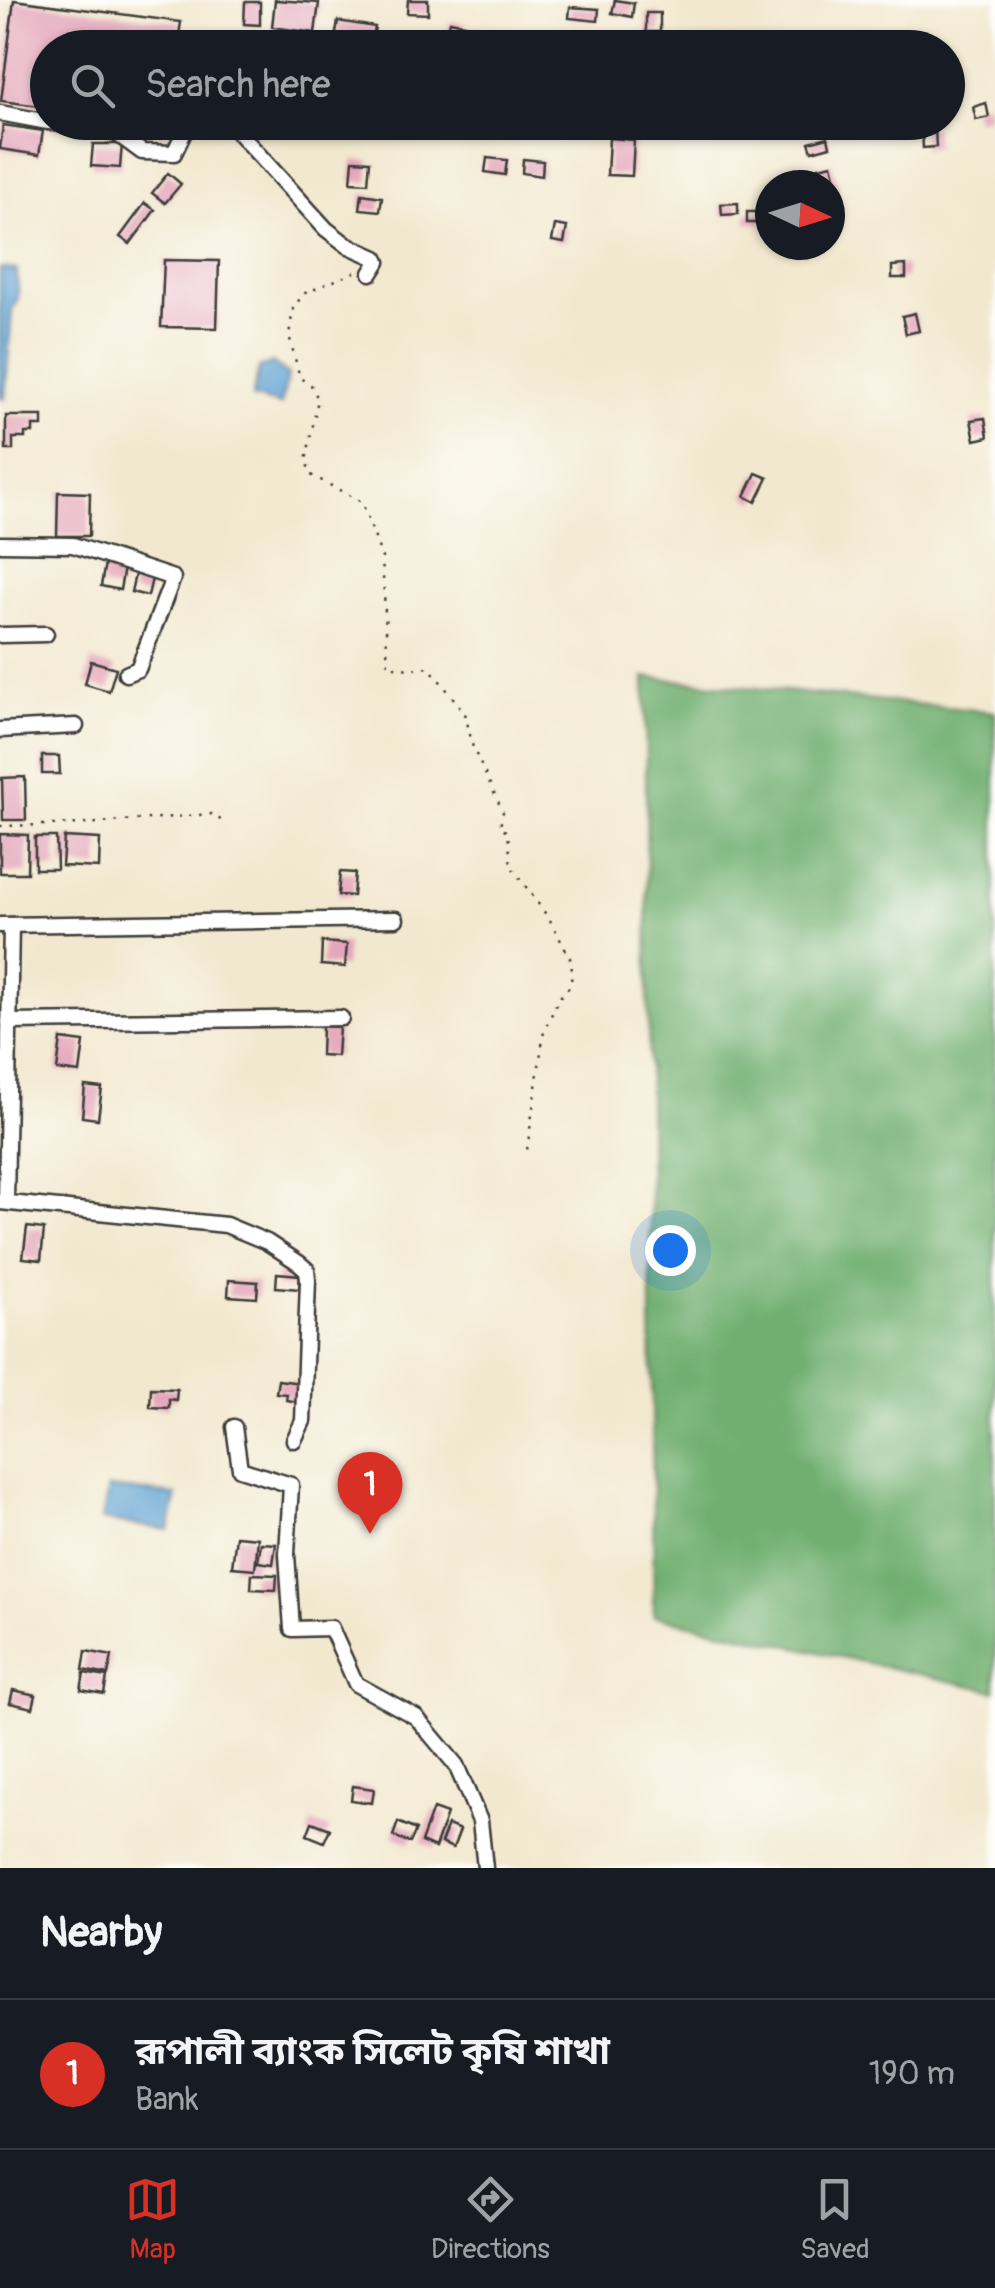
<!DOCTYPE html>
<html lang="en">
<head>
<meta charset="utf-8">
<style>
	body { margin:0; font-family:Pangolin,"Noto Sans Bengali",sans-serif; background:#242831; color:#f1f3f6 }
	.compass { position:absolute; left:755px; top:170px; width:90px; height:90px; border-radius:50%; background:#171b24; box-shadow:0 2px 8px #0004; rotate:94deg }
	.you { position:absolute; left:670px; top:1250px; width:35px; height:35px; margin:-25px; border:8px solid #fff; border-radius:50%; background:#1a73e8; box-shadow:0 0 0 15px #1a73e833 }
	.badge { display:grid; place-items:center; width:65px; height:65px; border-radius:50%; background:#d93025; color:#fff; font-size:32px; font-weight:700 }
	.pin { position:absolute; translate:-50% -82px; filter:drop-shadow(0 2px 5px #0008) }
	.pin::after { content:''; position:absolute; top:52px; width:35px; height:30px; background:inherit; clip-path:polygon(0 0,100% 0,50% 100%) }
	.list { margin:0; padding:0; list-style:none }
	h2 { display:flex; justify-content:space-between; align-items:center; height:130px; margin:0; padding:0 40px; font-size:42px }
	h2 small { font-size:32px; font-weight:400; color:#9ea1a6 }
	.list li { display:grid; grid-template-columns:65px 1fr auto; gap:30px; align-items:center; box-sizing:border-box; height:150px; padding:0 40px; border-top:2px solid #363941 }
	.list b { display:block; font-size:38px; white-space:nowrap }
	.list p { margin:0; font-size:32px; white-space:nowrap; color:#9ea1a6 }
	.list em { font-size:32px; font-style:normal; color:#9ea1a6 }
	.icon { flex:none; width:55px; height:55px; fill:none; stroke:currentColor; stroke-width:2; stroke-linecap:round; stroke-linejoin:round }
	.map { position:relative; flex:none; width:995px; height:1868px; overflow:hidden }
	.search { position:absolute; background:#171b24; box-shadow:0 2px 8px #0004; left:30px; right:30px; top:30px; height:110px; display:flex; align-items:center; gap:25px; box-sizing:border-box; padding:0 35px; border-radius:55px; color:#9ea1a6; font-size:38px }
	.sheet { height:280px; background:#171b24 }
	nav { display:flex; justify-content:space-around; align-items:center; box-sizing:border-box; height:140px; border-top:2px solid #363941; background:#171b24; font-size:28px; color:#9ea1a6 }
	nav a { display:grid; justify-items:center; gap:5px }
	nav .on { color:#d93025 }
	.map>svg:first-child { display:block }
</style>
</head>
<body>
<div class="map">
<svg width="995" height="1868" viewBox="0 0 995 1868">
	<rect width="100%" height="100%" fill="#fdfcf7"/>
	<filter id="ink" filterUnits="userSpaceOnUse"><feTurbulence type="fractalNoise" baseFrequency=".01" numOctaves="2"/><feDisplacementMap in="SourceGraphic" scale="20" xChannelSelector="R" yChannelSelector="G"/><feConvolveMatrix kernelMatrix="1 2 1 2 8 2 1 2 1" color-interpolation-filters="sRGB"/></filter>
	<filter id="wash" filterUnits="userSpaceOnUse"><feTurbulence type="fractalNoise" baseFrequency=".0048" numOctaves="4" result="noise"/><feDisplacementMap in="SourceGraphic" scale="40" xChannelSelector="R" yChannelSelector="G"/><feGaussianBlur stdDeviation="2.25" result="paint"/><feColorMatrix in="noise" values="0 0 0 0 0 0 0 0 0 0 0 0 0 0 0 0 0 1.4 0 .05"/><feComposite in="paint" operator="in"/></filter>
	<g filter="url(#wash)">
		<rect width="100%" height="100%" fill="#f2e8cf"/>
		<!-- forest -->
		<path fill="#70af70" stroke="#466646" stroke-width="2.5" d="M645,677L995,712V1691L654,1616Z"/>
		<!-- water -->
		<g fill="#5da0d1" stroke="#3c5e76" stroke-width="2.5">
			<path d="M0,268L17,270C16,286 23,298 12,310L5,398H0Z"/>
			<path d="M273,363L288,375L281,405L252,397L259,368Z"/>
			<path d="M108,1488L177,1495L169,1530L102,1520Z"/>
		</g>
		<g id="blocks">
			<!-- building -->
			<g fill="#e4a6bb">
				<path d="M14,0L181,22L177,48H48V107L1,101Z"/>
				<path d="M275,0L319,3L315,33L272,27Z"/>
				<path d="M408,0H428V14L407,13Z"/>
				<path d="M615,0L634,3L632,17L612,13Z"/>
				<path d="M245,2H260V25L244,24Z"/>
				<path d="M570,7L599,9L598,21L569,18Z"/>
				<rect x="646" y="13" width="14" height="19"/>
				<path d="M338,21L375,27L371,48L334,44Z"/>
				<path d="M450,21L465,24L462,37L447,34Z"/>
				<path d="M470,27L482,29L479,43L467,40Z"/>
				<path d="M986,103L989,117L976,120L973,107Z"/>
				<path d="M144,122H167L165,134L142,131Z"/>
				<path d="M3,125L43,131L39,155L0,149Z"/>
				<path d="M935,127L936,147L923,148L922,128Z"/>
				<path d="M828,137L830,146L812,151L809,142Z"/>
				<path d="M609,138L634,140L632,176L607,175Z"/>
				<path d="M93,144H122L120,168L91,166Z"/>
				<path d="M487,158L507,160L505,175L485,172Z"/>
				<path d="M523,159L543,161L542,176L522,173Z"/>
				<path d="M353,160L370,161L368,183L351,182Z"/>
				<path d="M832,164L839,193L830,196V185H823L819,167Z"/>
				<path d="M168,173L181,184L165,203L152,193Z"/>
				<path d="M362,194L382,197L380,211L360,209Z"/>
				<path d="M145,203L155,210L130,244L120,237Z"/>
				<path d="M738,203V214L722,215L721,204Z"/>
				<rect x="747" y="212" width="15" height="11"/>
				<path d="M555,225L567,227L564,243L552,241Z"/>
				<path d="M164,260L219,261L217,328L161,327Z"/>
				<path d="M906,265V278H892V266Z"/>
				<path d="M915,313L919,331L906,334L902,316Z"/>
				<path d="M6,416H42V426H33V433H25V438H13V450H6Z"/>
				<path d="M985,418L988,437L975,440L971,420Z"/>
				<path d="M756,473L768,478L756,502L745,496Z"/>
				<path d="M58,492L90,493L89,536H57Z"/>
				<path d="M105,563L124,567L120,590L101,586Z"/>
				<path d="M136,570L153,574L148,596L131,592Z"/>
				<path d="M91,661L116,668L109,691L85,684Z"/>
				<path d="M42,756H59L60,774H42Z"/>
				<path d="M25,777L26,820H3L2,778Z"/>
				<path d="M0,834L28,835L27,873H0Z"/>
				<path d="M35,837H56L57,869H35Z"/>
				<path d="M64,837L100,839L99,868L62,866Z"/>
				<path d="M340,872L355,873L353,896L338,895Z"/>
				<path d="M322,942L347,944L345,967L321,965Z"/>
				<path d="M322,1026L339,1027L337,1056L321,1055Z"/>
				<path d="M61,1039L84,1042L80,1073L57,1070Z"/>
				<path d="M85,1086L102,1088L98,1119L82,1117Z"/>
				<path d="M27,1227L44,1229L41,1260L23,1258Z"/>
				<path d="M277,1273L300,1275L299,1289L276,1287Z"/>
				<path d="M229,1280L258,1282L257,1298L228,1296Z"/>
				<path d="M278,1380L301,1383L298,1402L286,1400L287,1394L276,1393Z"/>
				<path d="M151,1388L177,1389L176,1400L169,1399V1408L150,1407Z"/>
				<path d="M236,1536L258,1538L255,1569L232,1567Z"/>
				<path d="M261,1543L276,1544L273,1564L258,1562Z"/>
				<path d="M252,1574L277,1575L276,1590L251,1589Z"/>
				<path d="M86,1651L112,1656L108,1675L83,1670Z"/>
				<path d="M84,1673L107,1677L104,1694L81,1690Z"/>
				<path d="M13,1690L36,1695L33,1708L10,1703Z"/>
				<path d="M353,1786L374,1789L372,1803L351,1800Z"/>
				<path d="M433,1809L447,1814L435,1848L421,1842Z"/>
				<path d="M312,1822L330,1829L324,1842L307,1835Z"/>
				<path d="M398,1822L416,1830L410,1843L393,1836Z"/>
				<path d="M448,1825L460,1830L453,1848L441,1843Z"/>
			</g>
		</g>
	</g>
	<g filter="url(#ink)">
		<use href="#blocks" fill-opacity="0" stroke="#3c3b37" stroke-width="2.5"/>
		<g fill="none" stroke-linecap="round" stroke-linejoin="round">
			<!-- minor casing -->
			<g stroke="#3c3b37" stroke-width="19">
				<g id="minor">
					<path d="M0,113L48,122"/>
					<path d="M49,122L108,127L142,152L174,153L189,122"/>
					<path d="M229,122L326,229L347,245L376,258L378,262L371,273"/>
					<path d="M0,544L73,545L173,578L138,669L126,674"/>
					<path d="M0,635L46,634"/>
					<path d="M0,730L76,726"/>
					<path d="M0,925L396,919"/>
					<path d="M9,1022L341,1018"/>
					<path d="M0,1202L226,1225L267,1242L299,1263L307,1270L308,1280L303,1421L294,1440"/>
					<path d="M6,1202L11,925"/>
					<path d="M234,1427L240,1469L291,1485L287,1554L292,1629L331,1628L356,1684L416,1717L456,1765L480,1821L485,1868"/>
				</g>
			</g>
			<!-- path -->
			<g stroke="#3c3b37" stroke-width="2.5" stroke-dasharray="2.5 8" stroke-linecap="butt">
				<path d="M355,272L303,294L293,309L289,335L300,378L311,385L318,399L306,461L311,475L362,502L382,558L388,666L409,669L429,667L465,713L473,748L503,812L500,827L508,833L511,866L550,920L572,962L571,985L559,998L544,1031L527,1150"/>
				<path d="M0,826L85,824L212,814L222,821"/>
			</g>
			<!-- minor -->
			<use href="#minor" stroke="#fff" stroke-width="14"/>
		</g>
	</g>
</svg>
<svg class="compass" viewBox="-18 -18 36 36"><path d="M0-13l5 13h-10z" fill="#e53935"/><path d="M0 13l5-13h-10z" fill="#9ea1a6"/></svg>
<div class="you"></div>
<div class="pin badge" style="left:370px;top:1534px">1</div>
<div class="search"><svg class="icon" aria-label="search" viewBox="0 0 24 24"><circle cx="10" cy="10" r="6"/><path d="M15 15l6 6"/></svg>Search here</div>
</div>
<section class="sheet">
<h2>Nearby<small></small></h2>
<ul class="list">
<li><span class="badge">1</span><div><b>রূপালী ব্যাংক সিলেট কৃষি শাখা</b><p>Bank</p></div><em>190 m</em></li>
</ul>
</section>
<nav>
<a class="on"><svg class="icon" aria-label="map" viewBox="0 0 24 24"><path d="M3 6l6-2 6 2 6-2v14l-6 2-6-2-6 2zM9 4v14M15 6v14"/></svg>Map</a>
<a><svg class="icon" aria-label="directions" viewBox="0 0 24 24"><path d="M12 3l9 9-9 9-9-9zM9 14v-3h6M13 9l2 2-2 2"/></svg>Directions</a>
<a><svg class="icon" aria-label="saved" viewBox="0 0 24 24"><path d="M7 4h10v16l-5-4-5 4z"/></svg>Saved</a>
</nav>
</body>
</html>
